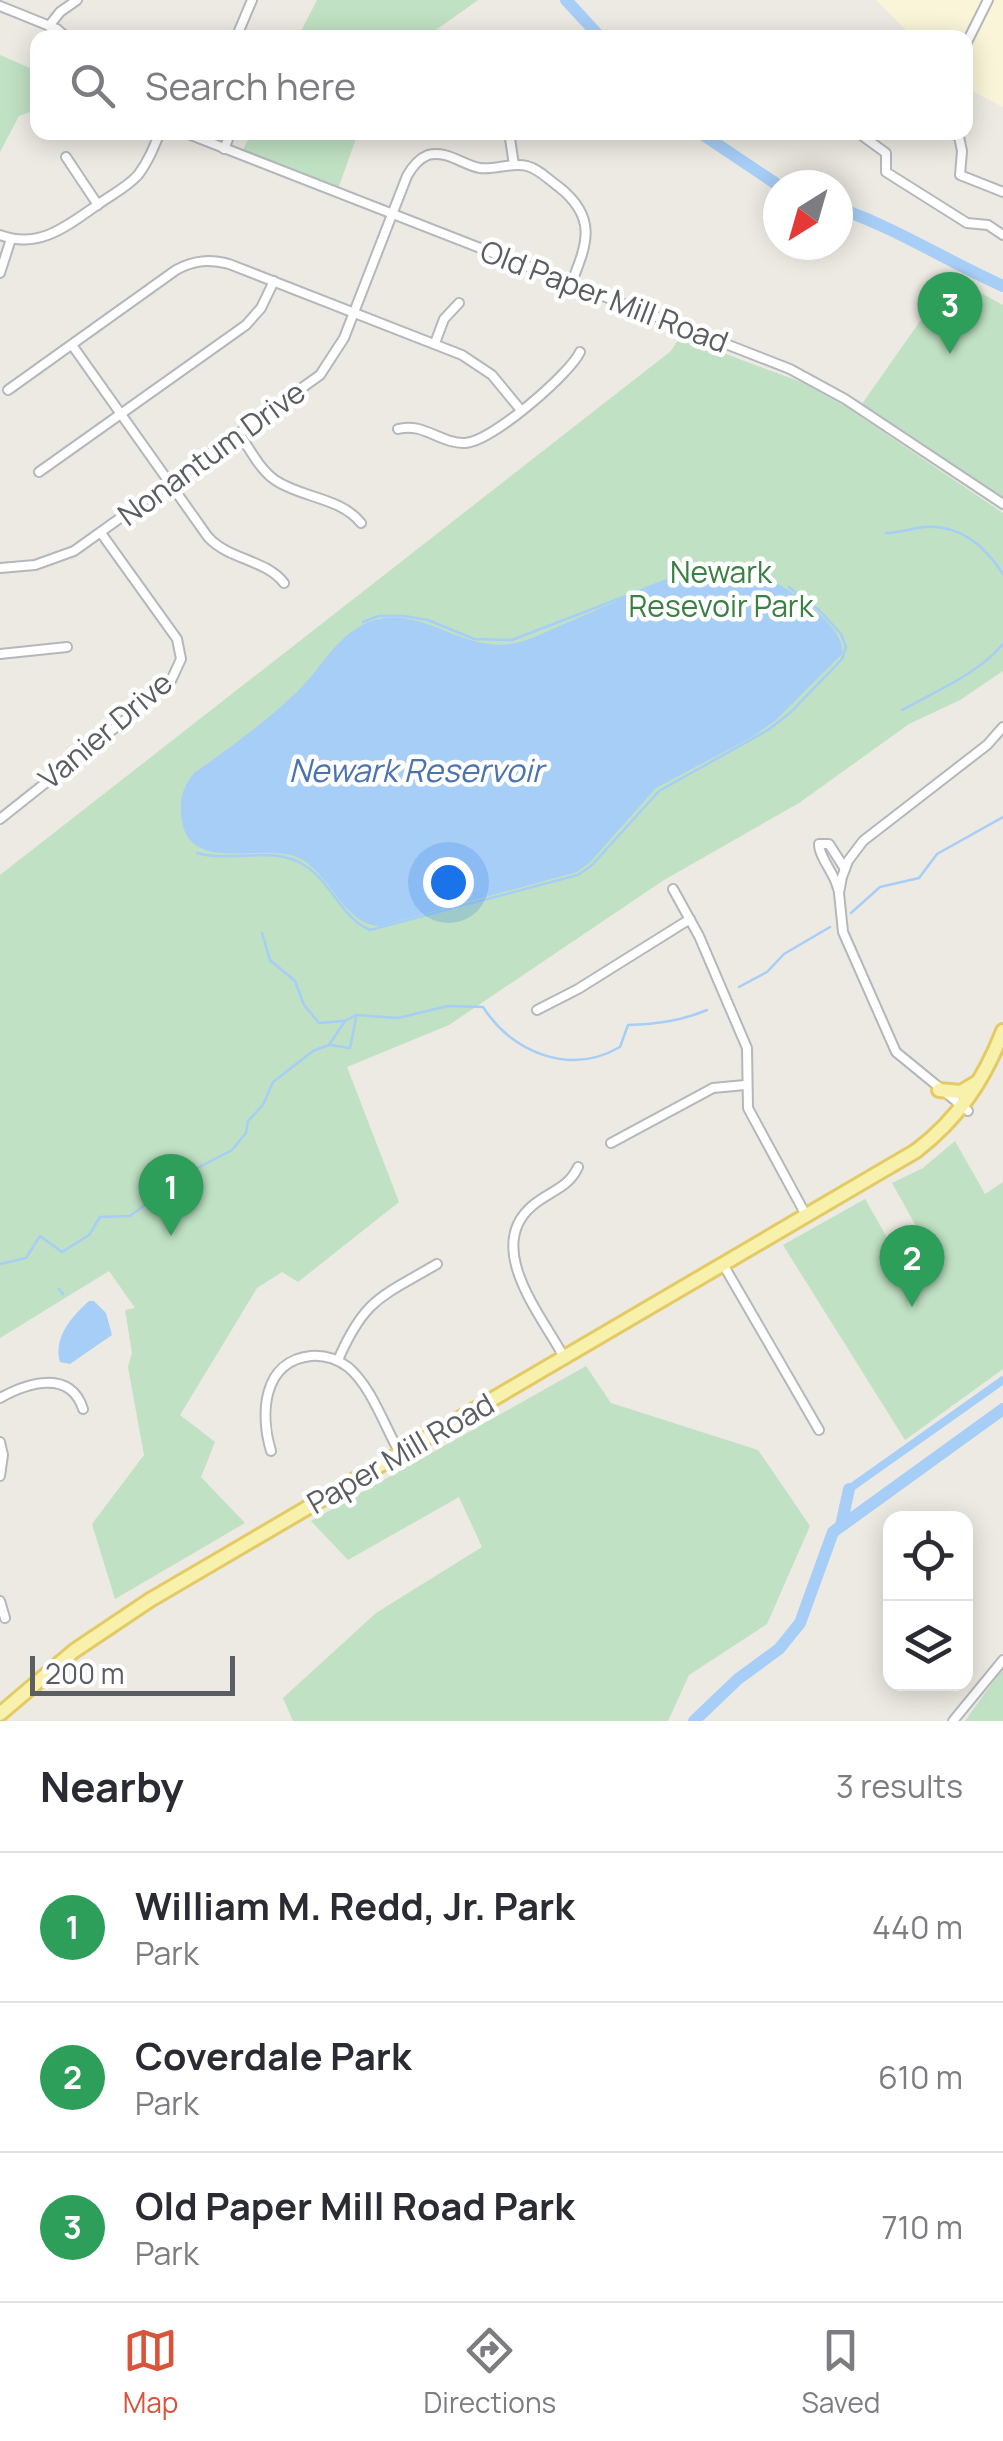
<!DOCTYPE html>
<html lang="en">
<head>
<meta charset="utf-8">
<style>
	body { margin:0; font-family:Manrope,sans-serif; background:#f2f2f3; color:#2b2b33 }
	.controls { position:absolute; right:30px; bottom:30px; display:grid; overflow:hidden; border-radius:20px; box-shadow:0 5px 25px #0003 }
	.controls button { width:90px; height:90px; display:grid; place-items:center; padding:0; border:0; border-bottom:2px solid #e1e1e2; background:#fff; color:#2b2b33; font:50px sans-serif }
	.compass { position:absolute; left:763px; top:170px; width:90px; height:90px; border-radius:50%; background:#fff; box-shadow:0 5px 25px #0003; rotate:217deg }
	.scale { position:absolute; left:30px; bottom:25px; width:205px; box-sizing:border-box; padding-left:10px; border:5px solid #5a5d61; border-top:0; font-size:28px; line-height:35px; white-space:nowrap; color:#5a5d61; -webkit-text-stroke:8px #fff; paint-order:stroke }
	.you { position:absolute; left:448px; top:882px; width:35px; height:35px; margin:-25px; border:8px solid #fff; border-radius:50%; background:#1a73e8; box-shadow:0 0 0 15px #1a73e833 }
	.badge { display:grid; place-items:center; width:65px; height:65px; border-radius:50%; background:#d8543b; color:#fff; font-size:32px; font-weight:700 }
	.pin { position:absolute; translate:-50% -82px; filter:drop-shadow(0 2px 5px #0008) }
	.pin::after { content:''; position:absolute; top:52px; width:35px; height:30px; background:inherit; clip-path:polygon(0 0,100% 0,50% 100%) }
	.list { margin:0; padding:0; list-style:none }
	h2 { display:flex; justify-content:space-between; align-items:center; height:130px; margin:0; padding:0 40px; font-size:42px }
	h2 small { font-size:32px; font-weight:400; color:#7c7c81 }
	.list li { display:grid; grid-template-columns:65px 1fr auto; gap:30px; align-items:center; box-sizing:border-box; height:150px; padding:0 40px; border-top:2px solid #e1e1e2 }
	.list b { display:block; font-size:38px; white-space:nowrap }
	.list p { margin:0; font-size:32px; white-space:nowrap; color:#7c7c81 }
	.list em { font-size:32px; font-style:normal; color:#7c7c81 }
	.icon { flex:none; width:55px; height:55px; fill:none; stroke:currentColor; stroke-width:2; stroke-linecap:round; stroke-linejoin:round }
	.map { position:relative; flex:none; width:1003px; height:1721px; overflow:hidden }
	.search { position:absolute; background:#fff; box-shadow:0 5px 25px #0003; left:30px; right:30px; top:30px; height:110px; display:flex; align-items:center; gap:25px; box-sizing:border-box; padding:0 35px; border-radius:20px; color:#7c7c81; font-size:38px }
	.sheet { height:580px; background:#fff }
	nav { display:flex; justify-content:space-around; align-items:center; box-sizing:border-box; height:140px; border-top:2px solid #e1e1e2; background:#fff; font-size:28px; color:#7c7c81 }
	nav a { display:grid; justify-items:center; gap:5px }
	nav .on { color:#d8543b }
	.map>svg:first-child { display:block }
</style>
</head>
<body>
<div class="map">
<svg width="1003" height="1721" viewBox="0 0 1003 1721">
	<rect width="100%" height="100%" fill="#eceae2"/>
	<!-- commercial -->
	<path fill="#faf5d8" d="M876,0H1003V107L966,88V38L913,37Z"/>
	<!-- green -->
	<g fill="#c0e1c3">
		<path d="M317,0H478L426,37H298Z"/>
		<path d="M0,55L37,71L38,109L19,116L0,152Z"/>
		<path d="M251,133H358L338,189L241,154Z"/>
		<path d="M951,277L1003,305V498L862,404Z"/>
		<path d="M680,337L804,383L846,407L1003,513V671L960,700L909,724L799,803L664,880L449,1025L347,1067L399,1202L298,1282L282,1272L257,1288L180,1415L215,1442L201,1477L245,1523L115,1599L92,1524L144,1455L128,1367L132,1353L125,1310L135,1308L109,1271L0,1338V875L671,351Z"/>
		<path d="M955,1141L985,1194L1003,1182V1369L905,1440L783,1245L865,1199L889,1241L916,1226L892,1183L923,1168Z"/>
		<path d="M586,1366L611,1403L758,1450L810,1526L767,1624L689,1675L668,1721H293L283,1698L376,1613L482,1547L459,1497L348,1560L311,1521Z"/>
		<path d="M1003,1668V1721H965Z"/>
	</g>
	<!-- water -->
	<g fill="#a7cef7">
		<path d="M709,569C725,570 742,570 758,575C782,582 848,627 842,654L776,720L752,737L656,788L591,861L577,872L380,926C344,925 330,873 299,858C262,841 186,877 181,815C180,797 183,787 194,773C230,748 265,722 297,692C322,668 338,631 375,620C423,606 464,654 516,643C533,639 550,630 566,623C612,604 660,580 709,569Z"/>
		<path d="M89,1301H94L106,1313L112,1335L70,1364L60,1362C53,1338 71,1317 89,1301Z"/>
	</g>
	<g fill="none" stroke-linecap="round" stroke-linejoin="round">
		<!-- stream -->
		<g stroke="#a7cef7" stroke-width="2.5">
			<path d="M886,533C897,533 906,530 917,528C955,521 983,543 1003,574"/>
			<path d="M363,622L379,616H404L428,620L474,639L512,640L701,567L740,568L772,578"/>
			<path d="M902,710C936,691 978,674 1003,644"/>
			<path d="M197,853C231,863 272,845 304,865C331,881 341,918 370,930L578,875L592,865L659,791L768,730L791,712L842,659L846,647L841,634L820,611L789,587"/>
			<path d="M851,913L880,887L919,878L937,854L1003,817"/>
			<path d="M262,933L270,960L295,981L304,1005L319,1023L343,1021"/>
			<path d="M739,987L767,972L784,954L830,927"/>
			<path d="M330,1045L350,1048L356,1018"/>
			<path d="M0,1264L26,1258L40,1236L62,1252L89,1235L100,1217L130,1216L186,1174L232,1150L246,1133L248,1121L263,1105L273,1082L313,1051L329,1045L345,1021L356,1015L398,1018L448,1006L483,1007C513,1053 570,1076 620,1047L628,1025C657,1024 681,1021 707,1010"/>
			<path d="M59,1289L63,1294"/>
		</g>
		<!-- canal -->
		<path stroke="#a7cef7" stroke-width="8" d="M849,1489L1003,1380"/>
		<!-- river -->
		<g stroke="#a7cef7" stroke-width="12">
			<path d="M566,0L601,38"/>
			<path d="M699,132L778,185"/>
			<path d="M838,208C896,228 947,261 1003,286"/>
			<path d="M841,1526L849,1489"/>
			<path d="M694,1721L738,1679L779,1649L800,1623L833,1532L1003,1409"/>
		</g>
		<!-- minor casing -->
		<g stroke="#b4b7bb" stroke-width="12">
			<g id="minor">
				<path d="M0,6L57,29L67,38"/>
				<path d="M49,26L60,12L77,0"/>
				<path d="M236,38L252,0"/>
				<path d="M966,44L988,0"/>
				<path d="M183,132L790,369L845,399L1003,504"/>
				<path d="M509,132L514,165"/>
				<path d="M857,132L886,153V172L967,223L988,225L1003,235"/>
				<path d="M958,132L962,151L960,175L1003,192"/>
				<path d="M224,149L231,132"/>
				<path d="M66,157L98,205"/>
				<path d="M0,235C40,250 68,225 100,203C113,194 127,187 138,175C148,162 154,147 160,132"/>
				<path d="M0,273L11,239"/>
				<path d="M435,343L444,319L459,303"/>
				<path d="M72,345L208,537C229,560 265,559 284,583"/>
				<path d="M8,390L176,270C194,260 210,259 229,264L462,355L492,375L520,409"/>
				<path d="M398,429C423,422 441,444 465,443C491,442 569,375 580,352"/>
				<path d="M240,435C250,449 260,470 275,480C301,498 340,497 361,523"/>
				<path d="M39,472L246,325L261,308L274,281"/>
				<path d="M0,568L35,565L74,551L320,375L344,338L407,176C412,167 418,159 428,155C447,150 463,165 480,168C496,170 511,162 527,166C539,169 549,180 559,187C598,218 587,244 571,284"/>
				<path d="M0,654L67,647"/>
				<path d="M0,819L169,685L181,659L177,639L101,533"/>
				<path d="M673,889L699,936L747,1048L748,1108L807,1217"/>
				<path d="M838,889C835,873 819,858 819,844H829L845,869"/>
				<path d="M537,1010L578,989L690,919"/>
				<path d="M968,1111L896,1052L843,932L839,893L842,877L848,861L863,841L987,745L1003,727"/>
				<path d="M611,1143L713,1088L745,1085"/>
				<path d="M724,1266L819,1430"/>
				<path d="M565,1359C543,1317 483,1248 532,1206C549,1191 568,1189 578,1167"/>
				<path d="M338,1360C365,1298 381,1297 437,1264"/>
				<path d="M0,1398C27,1383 70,1369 83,1409"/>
				<path d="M0,1442L3,1455L0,1476"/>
				<path d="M271,1451C260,1415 262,1361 311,1356C324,1355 337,1359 348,1367C372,1387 385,1428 401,1455"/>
				<path d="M0,1601L5,1618"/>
				<path d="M953,1721L1003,1660"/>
			</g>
		</g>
		<!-- primary casing -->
		<g stroke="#e4ca63" stroke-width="18">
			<g id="primary">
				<path d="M939,1090L961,1092L976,1083"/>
				<path d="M0,1714L74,1651L150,1600L916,1151C958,1119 984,1080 1003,1031"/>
			</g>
		</g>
		<!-- minor -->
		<use href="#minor" stroke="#fff" stroke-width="8"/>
		<!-- primary -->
		<use href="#primary" stroke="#f7f1ac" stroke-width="12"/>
	</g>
	<g text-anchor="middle" stroke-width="9" stroke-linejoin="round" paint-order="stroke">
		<!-- street labels -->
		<g font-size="30" fill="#5a5d61" stroke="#fff">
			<text transform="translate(604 297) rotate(21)" y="10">Old Paper Mill Road</text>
			<text transform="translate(212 454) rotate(-36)" y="10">Nonantum Drive</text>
			<text transform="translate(106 731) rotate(-40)" y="10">Vanier Drive</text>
			<text transform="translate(401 1454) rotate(-30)" y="10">Paper Mill Road</text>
		</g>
		<!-- park labels -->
		<g font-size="30" fill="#3c7f44" stroke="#fff">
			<text x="721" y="583">Newark<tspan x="721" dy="34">Resevoir Park</tspan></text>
		</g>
		<!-- water labels -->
		<g font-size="32" font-style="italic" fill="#4a73af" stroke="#fff">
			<text x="416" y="782">Newark Reservoir</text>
		</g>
	</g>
</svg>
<div class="controls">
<button><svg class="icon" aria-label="locate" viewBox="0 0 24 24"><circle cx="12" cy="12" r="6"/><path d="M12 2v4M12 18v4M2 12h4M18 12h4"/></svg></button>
<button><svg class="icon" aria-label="layers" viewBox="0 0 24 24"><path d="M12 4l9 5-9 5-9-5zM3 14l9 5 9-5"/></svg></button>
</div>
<svg class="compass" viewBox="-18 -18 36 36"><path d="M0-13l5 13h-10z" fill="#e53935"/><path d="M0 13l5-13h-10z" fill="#7c7c81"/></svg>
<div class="scale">200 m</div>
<div class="you"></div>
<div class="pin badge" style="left:171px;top:1236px;background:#2e9e5b">1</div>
<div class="pin badge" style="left:912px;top:1307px;background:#2e9e5b">2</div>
<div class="pin badge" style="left:950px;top:354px;background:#2e9e5b">3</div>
<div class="search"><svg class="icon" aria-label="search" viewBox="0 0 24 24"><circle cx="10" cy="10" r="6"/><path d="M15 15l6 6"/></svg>Search here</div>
</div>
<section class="sheet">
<h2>Nearby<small>3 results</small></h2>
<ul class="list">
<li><span class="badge" style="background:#2e9e5b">1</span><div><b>William M. Redd, Jr. Park</b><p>Park</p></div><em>440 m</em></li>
<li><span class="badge" style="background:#2e9e5b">2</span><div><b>Coverdale Park</b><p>Park</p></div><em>610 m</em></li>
<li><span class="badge" style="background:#2e9e5b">3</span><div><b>Old Paper Mill Road Park</b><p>Park</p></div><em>710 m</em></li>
</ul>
</section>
<nav>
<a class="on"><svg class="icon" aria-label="map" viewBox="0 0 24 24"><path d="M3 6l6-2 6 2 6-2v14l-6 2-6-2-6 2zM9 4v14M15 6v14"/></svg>Map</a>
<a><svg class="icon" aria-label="directions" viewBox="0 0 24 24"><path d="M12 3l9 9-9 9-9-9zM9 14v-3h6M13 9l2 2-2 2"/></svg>Directions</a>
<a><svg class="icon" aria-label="saved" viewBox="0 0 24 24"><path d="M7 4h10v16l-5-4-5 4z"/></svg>Saved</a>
</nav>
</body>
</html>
